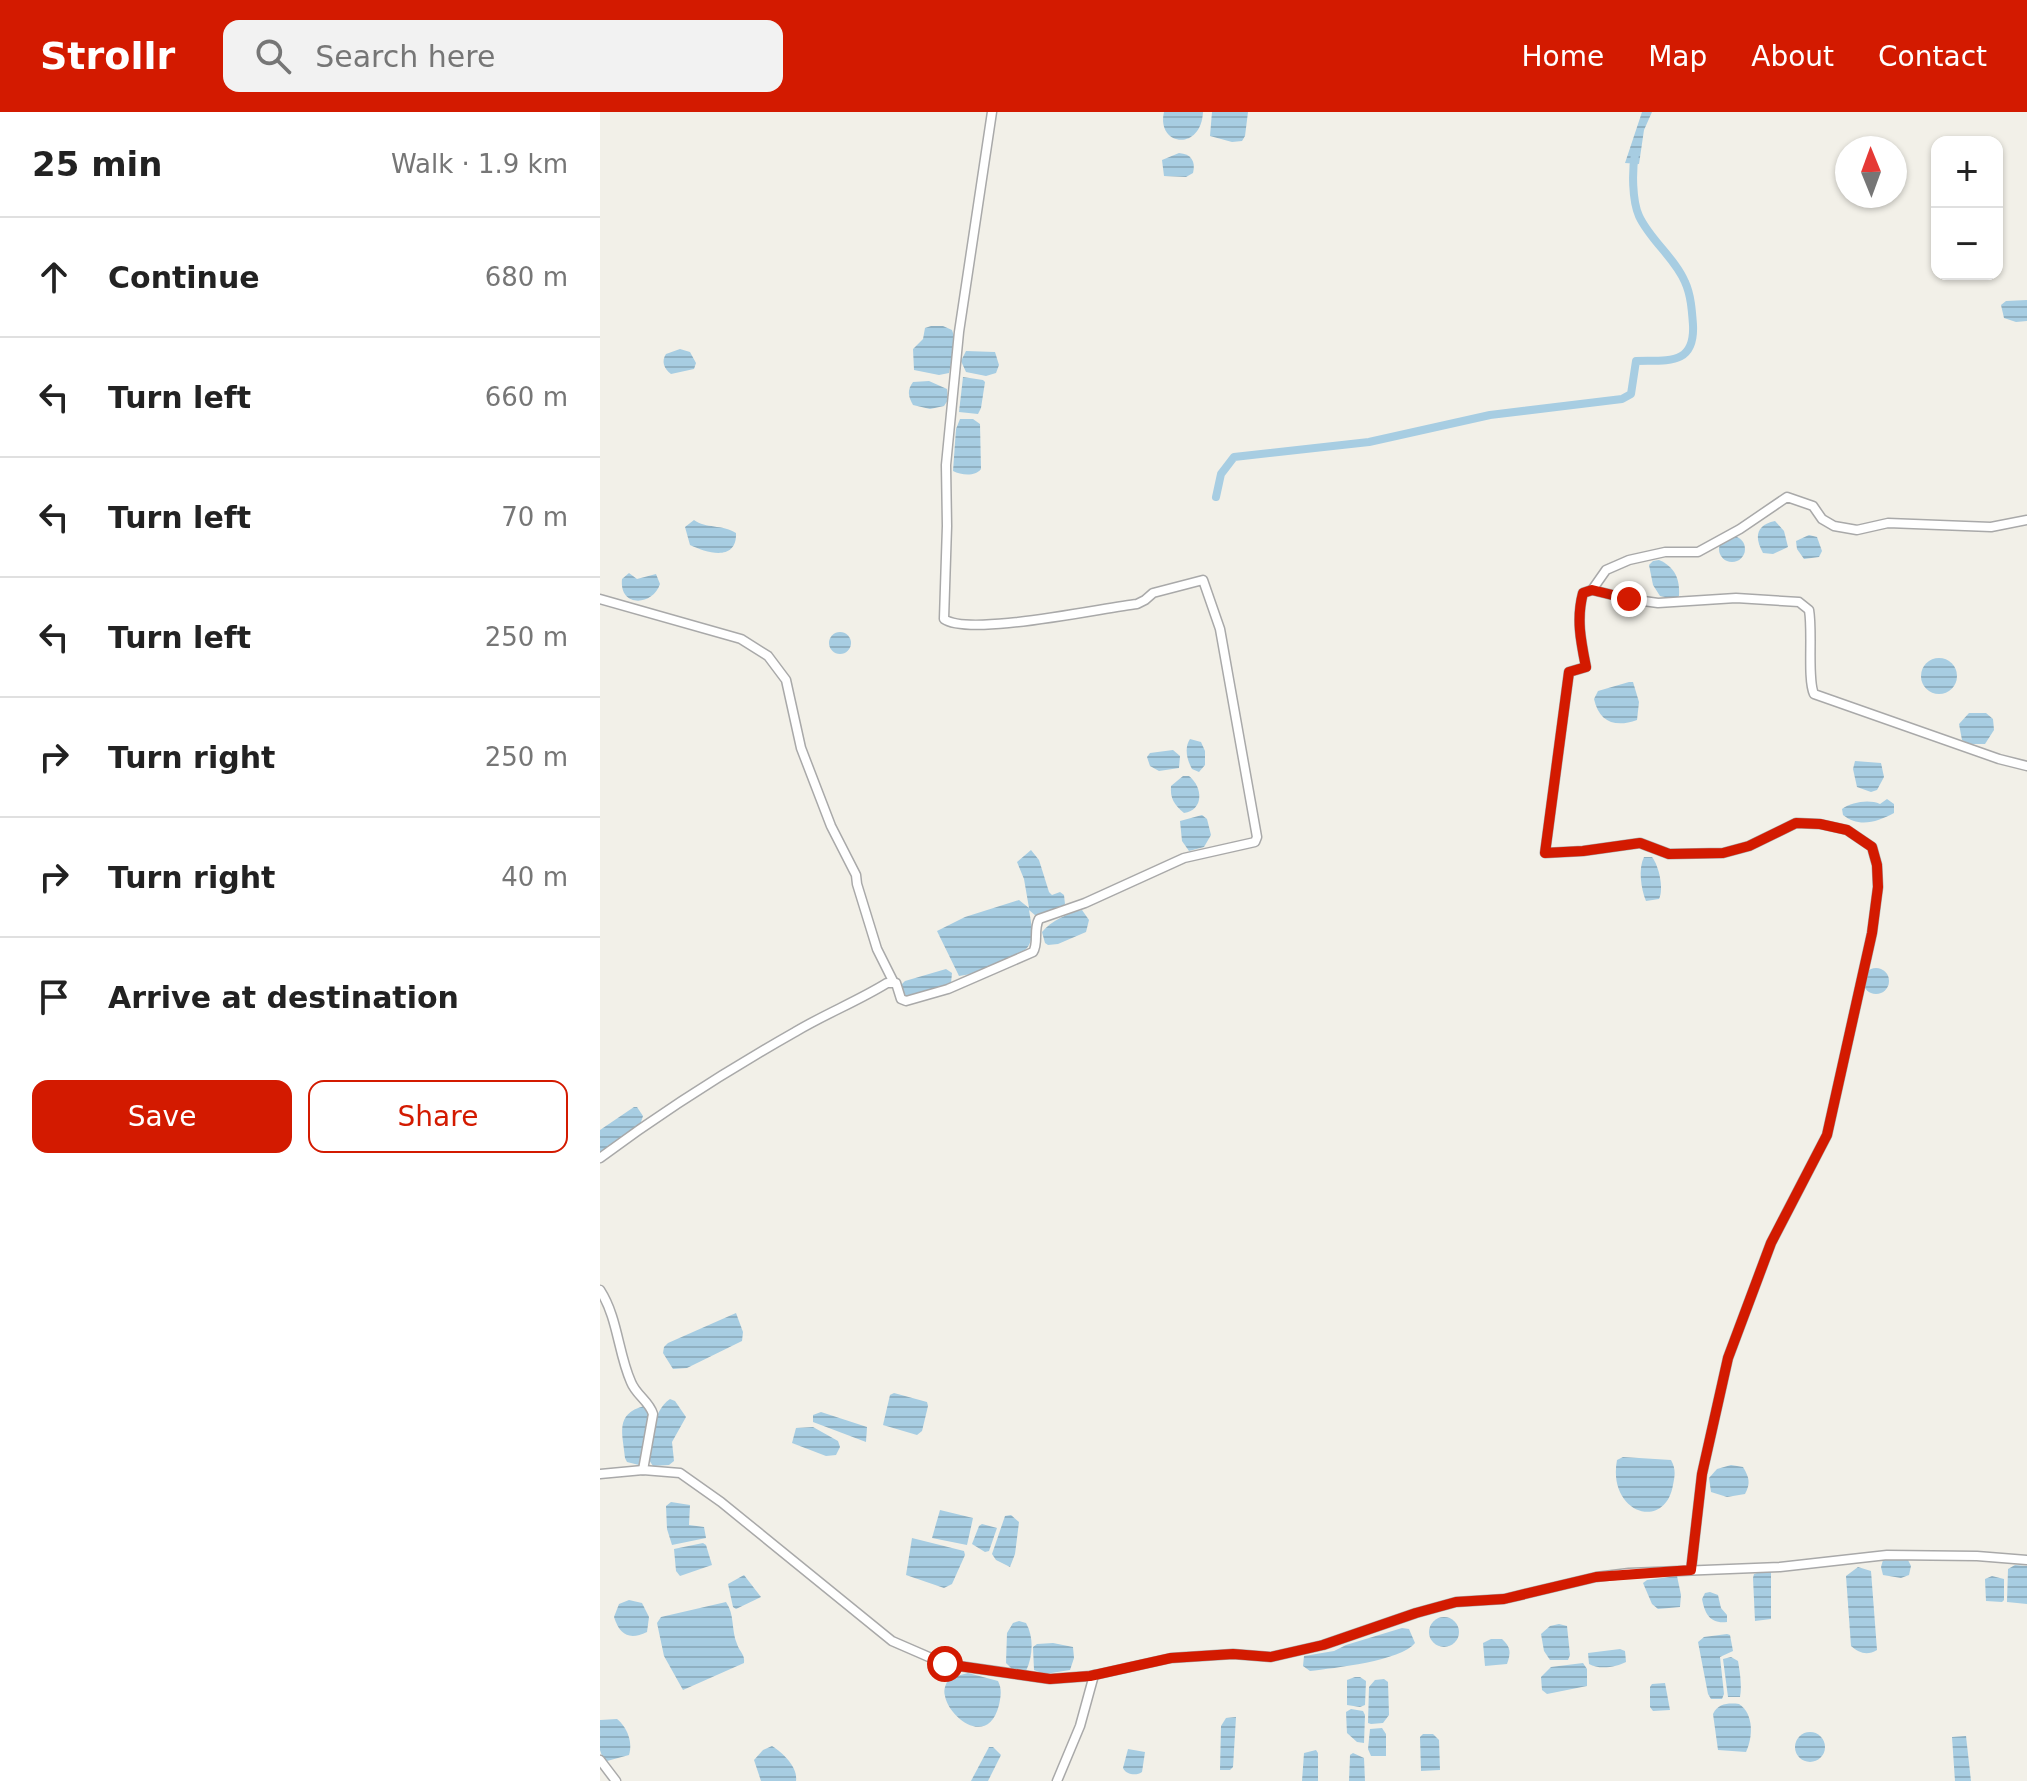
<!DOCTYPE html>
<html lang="en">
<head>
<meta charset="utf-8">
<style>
	body { margin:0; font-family:"DejaVu Sans",sans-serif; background:#f2f2f2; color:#222 }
	.controls { position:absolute; right:24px; top:24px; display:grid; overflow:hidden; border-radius:16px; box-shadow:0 2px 6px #0004 }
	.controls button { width:72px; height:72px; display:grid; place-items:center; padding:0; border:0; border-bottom:2px solid #e0e0e0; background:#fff; color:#222; font:40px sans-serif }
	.compass { position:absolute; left:1235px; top:24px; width:72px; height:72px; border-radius:50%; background:#fff; box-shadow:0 2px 6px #0004; rotate:359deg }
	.stop { position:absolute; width:24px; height:24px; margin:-18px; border:6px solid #d31a00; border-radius:50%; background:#fff }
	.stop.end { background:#d31a00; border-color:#fff; box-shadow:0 2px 8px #0008 }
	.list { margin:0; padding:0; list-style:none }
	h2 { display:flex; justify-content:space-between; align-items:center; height:104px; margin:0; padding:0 32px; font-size:34px }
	h2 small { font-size:26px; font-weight:400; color:#767676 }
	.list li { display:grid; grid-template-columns:52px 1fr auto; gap:24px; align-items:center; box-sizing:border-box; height:120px; padding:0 32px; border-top:2px solid #e0e0e0 }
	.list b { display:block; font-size:30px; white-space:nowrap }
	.list em { font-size:26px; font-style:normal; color:#767676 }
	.actions { display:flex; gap:16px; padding:24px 32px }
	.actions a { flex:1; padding:18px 0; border:2px solid #d31a00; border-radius:16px; text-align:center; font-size:28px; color:#d31a00 }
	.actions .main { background:#d31a00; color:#fff }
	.icon { flex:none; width:44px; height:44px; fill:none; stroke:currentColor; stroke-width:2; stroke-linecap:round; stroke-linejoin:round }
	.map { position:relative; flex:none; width:1427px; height:1669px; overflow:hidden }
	header { display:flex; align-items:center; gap:48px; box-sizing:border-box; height:112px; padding:0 40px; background:#d31a00; color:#fff }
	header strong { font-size:38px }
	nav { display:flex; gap:44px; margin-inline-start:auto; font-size:28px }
	.search { width:560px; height:72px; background:#f2f2f2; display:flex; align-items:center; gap:20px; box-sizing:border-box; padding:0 28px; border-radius:16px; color:#767676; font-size:30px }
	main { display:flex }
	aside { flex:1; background:#fff }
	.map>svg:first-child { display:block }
</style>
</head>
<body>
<header>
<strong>Strollr</strong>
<div class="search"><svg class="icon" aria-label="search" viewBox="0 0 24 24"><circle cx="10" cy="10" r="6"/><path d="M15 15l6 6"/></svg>Search here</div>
<nav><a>Home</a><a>Map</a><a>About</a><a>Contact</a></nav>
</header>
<main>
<aside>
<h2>25 min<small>Walk · 1.9 km</small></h2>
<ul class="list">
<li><svg class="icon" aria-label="ahead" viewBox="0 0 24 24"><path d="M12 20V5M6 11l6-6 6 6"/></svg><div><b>Continue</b></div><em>680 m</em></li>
<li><svg class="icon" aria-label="left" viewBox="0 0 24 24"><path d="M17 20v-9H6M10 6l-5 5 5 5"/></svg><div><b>Turn left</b></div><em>660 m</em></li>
<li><svg class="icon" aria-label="left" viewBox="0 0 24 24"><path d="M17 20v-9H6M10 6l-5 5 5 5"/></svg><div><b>Turn left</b></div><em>70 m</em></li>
<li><svg class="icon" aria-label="left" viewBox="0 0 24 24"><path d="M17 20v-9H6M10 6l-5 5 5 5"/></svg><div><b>Turn left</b></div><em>250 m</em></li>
<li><svg class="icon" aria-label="right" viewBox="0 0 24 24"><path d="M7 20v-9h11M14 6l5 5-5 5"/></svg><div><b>Turn right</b></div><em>250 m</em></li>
<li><svg class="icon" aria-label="right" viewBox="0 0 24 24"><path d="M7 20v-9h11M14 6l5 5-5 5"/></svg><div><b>Turn right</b></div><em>40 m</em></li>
<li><svg class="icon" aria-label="arrive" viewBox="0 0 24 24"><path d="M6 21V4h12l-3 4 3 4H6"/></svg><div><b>Arrive at destination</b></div></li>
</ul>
<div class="actions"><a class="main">Save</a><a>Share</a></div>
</aside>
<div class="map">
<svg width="1427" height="1669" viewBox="0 0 1427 1669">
	<defs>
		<pattern id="water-rules" width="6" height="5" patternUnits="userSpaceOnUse" patternTransform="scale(2)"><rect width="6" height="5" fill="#a7cde2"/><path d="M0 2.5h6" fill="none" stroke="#8fb0c2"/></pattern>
	</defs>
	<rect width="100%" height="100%" fill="#f2f0e8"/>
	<!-- water -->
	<g fill="url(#water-rules)">
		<path d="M564,0H603C601,40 556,34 564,0Z"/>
		<path d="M612,0H648L645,24L642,29L632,30L610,24Z"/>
		<path d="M1042,0H1052L1044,18L1039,52L1025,51Z"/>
		<path d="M579,41C591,42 596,49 593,61L586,65L564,64L562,48Z"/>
		<path d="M1427,188V209L1416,210L1404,206L1401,193L1406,189Z"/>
		<path d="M331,214H343L352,218L356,230L349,261L339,263L314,258L313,237L323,227L325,216Z"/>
		<path d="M80,237L90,240L96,251L94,257L71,262C64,257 61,249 66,242Z"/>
		<path d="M366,239L395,240L399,253L396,261L386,264L366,260L361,249Z"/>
		<path d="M363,265L383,268L385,270L381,296L378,302L359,300Z"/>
		<path d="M329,269L347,277L348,288L344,294L330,297L313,293C308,284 307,278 313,270Z"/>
		<path d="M360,307H373L380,312L381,357C375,365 361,363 353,359L356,317Z"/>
		<path d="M94,408C106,417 122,412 136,421C137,450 107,441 90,433L85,415Z"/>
		<path d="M1175,409L1184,419L1188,435L1173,442L1163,441C1154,425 1156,413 1175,409Z"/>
		<path d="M1209,423L1217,425L1222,439L1219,445L1204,447L1197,437L1196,429Z"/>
		<circle cx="1132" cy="437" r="13"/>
		<path d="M1059,448C1075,455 1080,467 1079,484L1075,487L1060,484L1053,473L1049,453L1053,449Z"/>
		<path d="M29,461L37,467L56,462L60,472C53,494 19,496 22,467Z"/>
		<circle cx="240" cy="531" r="11"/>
		<circle cx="1339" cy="564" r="18"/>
		<path d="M1029,570H1033L1039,590L1037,608C1015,616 999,610 994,587L998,579Z"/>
		<path d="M1369,601H1386L1393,607L1394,618L1385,632H1369L1362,628L1359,612Z"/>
		<path d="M590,627L601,630L605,639V653L599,660L592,657C587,648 584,636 590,627Z"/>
		<path d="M573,638L580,644L579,656L559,659L550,654L547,645L550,641Z"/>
		<path d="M1255,649L1281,651L1284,665L1277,678L1271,680L1257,675L1253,657Z"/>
		<path d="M583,664H589C603,675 604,698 584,701C574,693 570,686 571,674Z"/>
		<path d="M1287,687L1294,692V701C1277,710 1259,716 1243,703L1242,697C1252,690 1269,687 1280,692Z"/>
		<path d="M602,703L607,707L611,723L604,735L589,739L582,729L580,709Z"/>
		<path d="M431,738L439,748L449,780L452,783L460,780L464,783L465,792L460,797L436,804L429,798C431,811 436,828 425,838L377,861L359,864L337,819L365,805L419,788L429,796L424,767L417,750Z"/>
		<path d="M1044,745H1052C1059,754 1064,777 1059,787L1046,789C1041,777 1038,757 1044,745Z"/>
		<path d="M482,798L489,808L486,820L458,832L448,833L445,831L442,820C451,809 468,801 482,798Z"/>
		<circle cx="1276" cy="869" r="13"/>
		<path d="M346,857L352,861L351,871L306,885L303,884L301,873L305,869Z"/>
		<path d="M34,995H37L43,1004L40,1013L0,1040V1018Z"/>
		<path d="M136,1201L143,1220L142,1229L87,1256L73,1257L63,1241L64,1235L68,1231Z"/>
		<path d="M294,1281L327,1290L328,1294L322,1319L317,1323L283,1313L290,1283Z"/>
		<path d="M70,1287L75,1289L86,1305L72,1330L74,1349L69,1353L53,1354L49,1348C54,1327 51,1300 70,1287Z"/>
		<path d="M44,1294L50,1299L39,1353L27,1350L25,1346C23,1322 14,1302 44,1294Z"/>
		<path d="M221,1300L267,1315L266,1330L213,1310V1303Z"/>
		<path d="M213,1315L238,1329L240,1335L236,1343L226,1344L192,1331L196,1316Z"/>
		<path d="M1023,1345L1071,1348C1076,1357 1075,1363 1073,1373C1065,1420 1007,1401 1017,1348Z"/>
		<path d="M1131,1353L1143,1355C1149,1365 1151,1371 1145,1382L1127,1385L1111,1380L1109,1366L1117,1357Z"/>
		<path d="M71,1390L90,1393L89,1413L104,1415L106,1426L72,1433L67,1417L66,1394Z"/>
		<path d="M340,1398L373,1406L367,1433L332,1426Z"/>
		<path d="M411,1403L419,1410L415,1442L410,1455L396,1448L392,1442L405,1404Z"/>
		<path d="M382,1412L397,1416L389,1439L385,1440L372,1432L379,1414Z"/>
		<path d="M312,1426L364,1439L365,1443L352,1472L344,1476L306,1463Z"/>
		<path d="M103,1431L106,1433L112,1453L80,1464L76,1459L74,1437Z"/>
		<path d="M1293,1445L1307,1446L1311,1454L1309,1463L1301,1466L1283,1463L1281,1455L1283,1448Z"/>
		<path d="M1415,1453L1427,1454V1492L1407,1490L1408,1457Z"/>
		<path d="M1258,1455L1271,1459L1277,1538C1267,1544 1259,1541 1251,1534L1246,1464Z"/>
		<path d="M1166,1458L1171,1460V1507L1155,1509L1153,1466L1154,1462Z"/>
		<path d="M144,1463L161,1485L136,1497L133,1495L128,1472Z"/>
		<path d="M1077,1464L1081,1483L1080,1495L1058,1497L1052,1492L1043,1471L1047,1468Z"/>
		<path d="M1392,1464L1404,1467V1488L1402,1490L1386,1489L1385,1467Z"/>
		<path d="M1110,1480L1118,1483L1121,1496L1127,1503V1510C1110,1512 1105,1502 1102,1487L1105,1481Z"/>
		<path d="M29,1488L42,1491L49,1505L47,1520C30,1528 20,1524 14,1505L19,1492Z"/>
		<path d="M126,1490C135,1503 131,1518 137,1532C140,1541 145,1542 144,1551L83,1578L64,1544L57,1511L61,1505Z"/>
		<circle cx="844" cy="1520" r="15"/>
		<path d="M419,1509L426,1511C434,1525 433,1544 426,1559L413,1558L406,1551L407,1521L413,1511Z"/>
		<path d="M959,1512L967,1514L970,1543L968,1548H950L944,1539L941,1522L950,1514Z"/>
		<path d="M802,1516L809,1517L815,1531C801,1549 734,1556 710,1559L703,1554L704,1544L734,1539L746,1533Z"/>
		<path d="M1127,1522L1130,1523L1133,1539L1120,1545L1124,1582L1122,1587H1111L1108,1582L1098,1530L1104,1525Z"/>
		<path d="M891,1527H902C911,1535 911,1541 907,1552L885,1554L883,1531Z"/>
		<path d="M453,1531L473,1535L474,1546L470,1558L445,1562L434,1558L433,1535L437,1532Z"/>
		<path d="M1020,1537L1025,1539L1026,1550C1017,1555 999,1558 989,1552L988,1541Z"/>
		<path d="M1131,1545L1138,1549C1140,1561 1142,1574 1140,1585H1128L1123,1547Z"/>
		<path d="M983,1551L987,1557V1574L947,1582L942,1578L941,1565L951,1555Z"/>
		<path d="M368,1561L398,1569C402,1577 401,1584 399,1593C388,1636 349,1606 345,1584C343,1577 346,1572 349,1566Z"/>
		<path d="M755,1565H760L766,1569L765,1593L760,1595L747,1593V1568Z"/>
		<path d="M784,1567L788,1570L789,1603L783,1611L771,1612L768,1611L769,1575L775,1568Z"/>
		<path d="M1065,1571L1070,1598L1053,1599L1050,1595V1575L1052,1572Z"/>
		<path d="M1139,1592C1154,1602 1153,1625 1146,1640L1118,1638L1113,1602C1118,1591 1129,1591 1139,1592Z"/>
		<path d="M751,1597L763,1599L765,1603L764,1631L757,1630L747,1621L746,1600Z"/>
		<path d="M636,1605L633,1655L630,1658H620L621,1614L626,1606Z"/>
		<path d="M17,1607C27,1615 33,1630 29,1643L7,1649L3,1647L0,1638V1608Z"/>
		<path d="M782,1616L786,1622V1644H771L768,1637L770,1617Z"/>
		<circle cx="1210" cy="1635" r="15"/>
		<path d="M823,1622H833L839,1628L840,1658L821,1659L820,1625Z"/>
		<path d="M1366,1624L1371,1669H1355L1352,1625Z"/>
		<path d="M172,1634C183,1641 198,1655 196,1669H161L154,1648L163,1638Z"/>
		<path d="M389,1635H393L401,1643L388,1669H371Z"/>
		<path d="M528,1637L545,1640L542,1660C537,1664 526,1663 523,1656Z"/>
		<path d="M716,1638L718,1641V1669H702L704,1641Z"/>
		<path d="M753,1641L764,1646L765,1669H749L750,1643Z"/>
	</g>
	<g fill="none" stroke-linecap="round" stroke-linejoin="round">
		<!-- canal -->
		<path stroke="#a7cde2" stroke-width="8" d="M616,385L621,362L634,345L769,330L890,303L1022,287L1031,282L1036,249C1067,248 1095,254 1093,213C1092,199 1091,183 1085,170C1075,146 1050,128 1039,104C1032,88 1032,59 1035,42"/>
		<!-- minor casing -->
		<g stroke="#a9a9a9" stroke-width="11">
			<g id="minor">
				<path d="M992,478L1006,458L1029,448L1065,440H1098L1140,417L1187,385L1213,394L1222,407L1234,414L1257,418L1288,411L1391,415L1427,408"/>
				<path d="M0,487L141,527L168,544L186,568L201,636L231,714L256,763L257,772L277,837L293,869"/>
				<path d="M0,1046C62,1000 128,958 195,920C225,902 258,889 287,871H296L301,887L306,889L348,877L433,840C439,831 433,818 439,807L485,791L584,746L655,730L657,725L620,517L603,468L553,481L545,488L537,492C501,496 369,525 344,507L347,414L346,353L359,220L392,0"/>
				<path d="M0,1178C18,1206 18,1241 31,1270C36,1283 49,1289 53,1302L43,1358"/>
				<path d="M0,1362L43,1358L80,1361L121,1390L292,1529L345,1552L450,1567L490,1564L571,1546L633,1542L671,1545L723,1533L816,1501L856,1490L904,1487L996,1465L1029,1461L1180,1455L1287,1443L1377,1444L1427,1448"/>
				<path d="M1091,1458L1102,1362L1128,1246L1171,1131L1227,1023L1272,821L1278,775L1277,753L1272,735L1247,718L1220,712L1196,711L1149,734L1123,741L1069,742L1040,731L983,739L945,741L969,560L986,555C981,530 976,507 983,481L992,478L1029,487L1058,491L1136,486L1199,490L1209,498C1213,520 1207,567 1214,582L1399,647L1427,654"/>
				<path d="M0,1648L16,1669"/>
				<path d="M457,1669L480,1614L494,1563"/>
			</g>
		</g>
		<!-- minor -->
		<use href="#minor" stroke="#fff" stroke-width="8"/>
	</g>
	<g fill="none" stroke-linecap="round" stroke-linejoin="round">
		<!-- route -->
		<path stroke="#d31a00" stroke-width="10" d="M345,1552L450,1567L490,1564L571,1546L633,1542L671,1545L723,1533L816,1501L856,1490L904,1487L996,1465L1091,1458L1102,1362L1128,1246L1171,1131L1227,1023L1272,821L1278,775L1277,753L1272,735L1247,718L1220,712L1196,711L1149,734L1123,741L1069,742L1040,731L983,739L945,741L969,560L986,555C981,530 976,507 983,481L992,478L1029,487"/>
	</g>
</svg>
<div class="controls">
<button>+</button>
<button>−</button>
</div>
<svg class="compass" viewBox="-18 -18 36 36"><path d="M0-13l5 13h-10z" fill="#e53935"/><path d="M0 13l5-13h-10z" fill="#767676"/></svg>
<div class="stop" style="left:345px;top:1552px"></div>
<div class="stop end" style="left:1029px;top:487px"></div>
</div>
</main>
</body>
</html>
